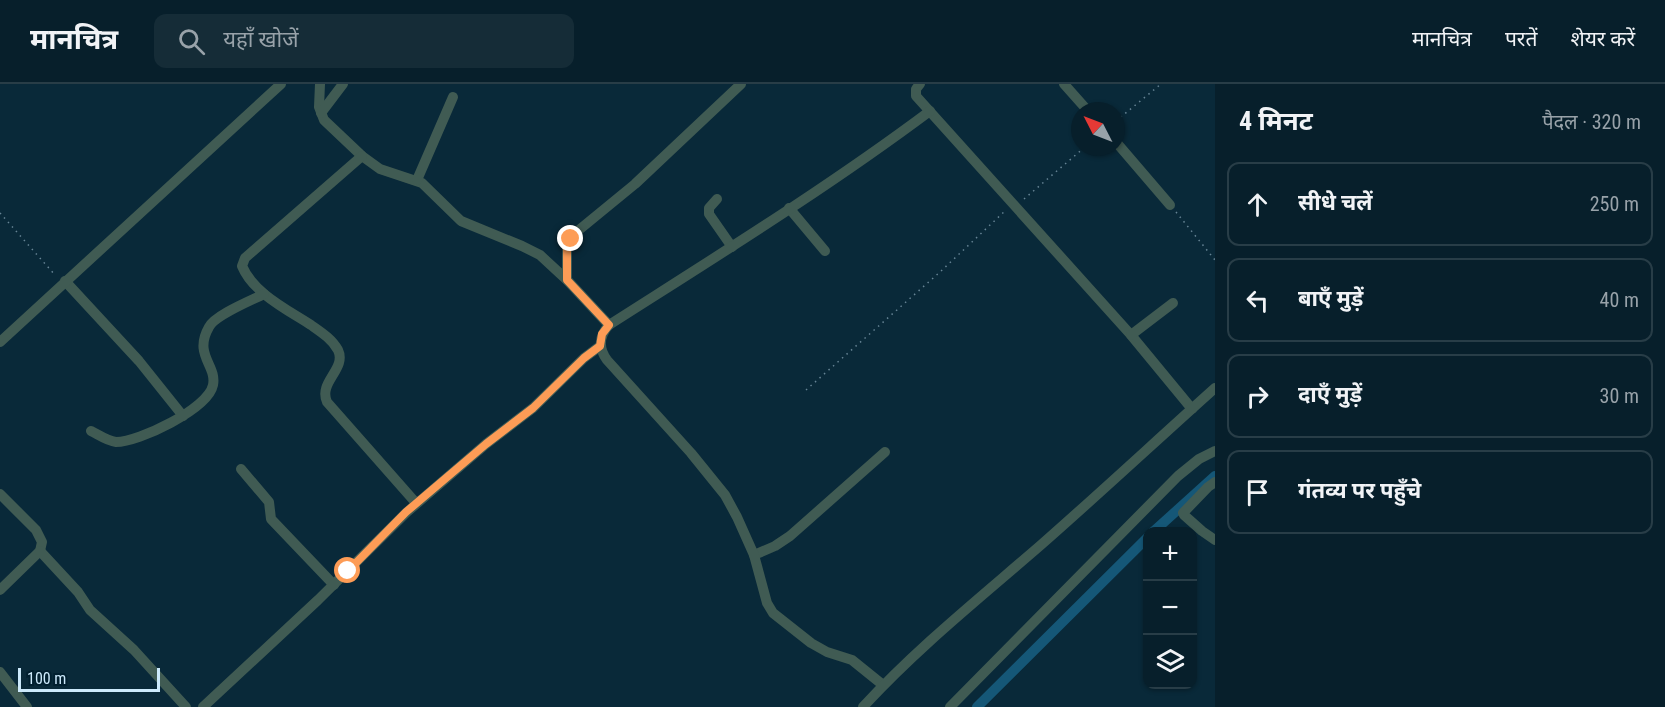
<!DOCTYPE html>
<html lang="hi">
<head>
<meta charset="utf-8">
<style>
	body { margin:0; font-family:"Roboto Condensed","Noto Sans Devanagari",sans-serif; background:#152c37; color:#f1f3f6 }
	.controls { position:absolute; right:18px; bottom:18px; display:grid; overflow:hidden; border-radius:12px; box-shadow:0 2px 4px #0004 }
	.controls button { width:54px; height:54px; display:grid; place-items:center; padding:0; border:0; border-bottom:2px solid #283d47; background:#071f2b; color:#f1f3f6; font:30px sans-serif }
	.compass { position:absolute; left:1071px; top:18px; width:54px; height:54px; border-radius:50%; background:#071f2b; box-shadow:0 2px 4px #0004; rotate:312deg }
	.scale { position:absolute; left:18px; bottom:15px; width:142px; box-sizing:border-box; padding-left:6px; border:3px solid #cce9fb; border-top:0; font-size:16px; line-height:21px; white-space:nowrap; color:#cce9fb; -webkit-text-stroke:4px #011f2f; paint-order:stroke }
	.stop { position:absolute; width:18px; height:18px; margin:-14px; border:4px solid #fd9c56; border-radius:50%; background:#fff }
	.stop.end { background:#fd9c56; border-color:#fff; box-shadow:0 2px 6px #0008 }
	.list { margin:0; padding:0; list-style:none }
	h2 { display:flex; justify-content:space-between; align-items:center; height:78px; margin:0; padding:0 24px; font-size:26px }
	h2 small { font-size:20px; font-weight:400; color:#98a2a9 }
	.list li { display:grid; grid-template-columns:39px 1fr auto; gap:18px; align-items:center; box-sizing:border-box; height:84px; margin:0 12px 12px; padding:0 12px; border:2px solid #283d47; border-radius:12px }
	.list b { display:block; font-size:22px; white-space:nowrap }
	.list em { font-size:20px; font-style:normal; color:#98a2a9 }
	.icon { flex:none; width:33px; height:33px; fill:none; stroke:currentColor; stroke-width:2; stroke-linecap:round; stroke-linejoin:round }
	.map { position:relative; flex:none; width:1215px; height:623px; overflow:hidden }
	header { display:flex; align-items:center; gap:36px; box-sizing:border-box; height:84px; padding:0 30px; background:#071f2b; border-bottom:2px solid #283d47 }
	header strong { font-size:28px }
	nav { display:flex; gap:33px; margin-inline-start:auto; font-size:21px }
	.search { width:420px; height:54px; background:#152c37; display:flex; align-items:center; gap:15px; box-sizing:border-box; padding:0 21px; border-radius:12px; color:#98a2a9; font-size:22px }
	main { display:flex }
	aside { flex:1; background:#071f2b }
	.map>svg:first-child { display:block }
</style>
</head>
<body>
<header>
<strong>मानचित्र</strong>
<div class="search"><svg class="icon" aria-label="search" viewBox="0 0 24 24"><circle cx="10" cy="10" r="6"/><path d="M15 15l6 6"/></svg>यहाँ खोजें</div>
<nav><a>मानचित्र</a><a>परतें</a><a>शेयर करें</a></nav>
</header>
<main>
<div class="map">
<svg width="1215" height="623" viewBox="0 0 1215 623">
	<rect width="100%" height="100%" fill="#092939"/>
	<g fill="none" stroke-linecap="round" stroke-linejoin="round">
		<!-- canal -->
		<g stroke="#155777" stroke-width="10">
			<path d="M1153,448L1215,392"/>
			<path d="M977,623L1148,453"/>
		</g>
		<!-- path -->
		<g stroke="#668495" stroke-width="1.5" stroke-dasharray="1.5 4.5" stroke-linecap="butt">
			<path d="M1116,37L1161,0"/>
			<path d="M1024,115L1085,63"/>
			<path d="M1176,128L1215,176"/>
			<path d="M0,129L55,191"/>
			<path d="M806,306L940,188L1006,126"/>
		</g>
		<!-- minor -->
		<g stroke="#405b53" stroke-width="10">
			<path d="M320,0L319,23L324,36L362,72L380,85L422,99L461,137L522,162L540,171L567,196L609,241"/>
			<path d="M920,0L916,5V12L1131,251L1192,325"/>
			<path d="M1064,0L1088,27"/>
			<path d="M321,29L343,0"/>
			<path d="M1116,58L1170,121"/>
			<path d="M362,72L245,174L242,182C253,209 288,226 311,241C321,248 332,255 338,266C347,285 318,298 327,318L416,419"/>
			<path d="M417,96L453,13"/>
			<path d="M717,115L709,124V130L732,163"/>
			<path d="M789,124L825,167"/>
			<path d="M567,196V163L574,150L635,100L741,0"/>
			<path d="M65,197L139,277L183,332"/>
			<path d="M1131,251L1173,219"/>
			<path d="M0,258L281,0"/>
			<path d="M91,347C99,351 107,357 116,358C139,358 208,325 213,301C217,281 193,271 209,243C215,231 250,217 264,210"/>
			<path d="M241,385L269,418L271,435L334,501"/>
			<path d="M1215,398L1208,403L1183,429L1184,431L1202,447L1215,456"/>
			<path d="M0,410L36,446L42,458L40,467L0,506"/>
			<path d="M40,467L78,508L90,526L134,566L186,623"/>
			<path d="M754,471L775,462L790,452L885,368"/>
			<path d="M0,588L27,623"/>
			<path d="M883,601L852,576L827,568L811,559L773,529L767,519L754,471L737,433L725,411L691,369L607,276C598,264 599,252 609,241C717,172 827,104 930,27"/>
			<path d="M203,623L318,516L407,428L486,360L533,324L584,274L600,262"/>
			<path d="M863,623C917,564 981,513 1042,460C1100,409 1157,356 1215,304"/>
			<path d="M950,623L1178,392L1199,375L1215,367"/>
		</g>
	</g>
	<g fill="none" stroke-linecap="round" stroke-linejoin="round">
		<!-- route -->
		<path stroke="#fd9c56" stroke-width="8" d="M348,487L406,428L486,360L533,324L584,274L600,262L602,250L609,241L567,196V163L571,155"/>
	</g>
</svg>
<div class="controls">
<button>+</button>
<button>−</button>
<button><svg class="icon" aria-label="layers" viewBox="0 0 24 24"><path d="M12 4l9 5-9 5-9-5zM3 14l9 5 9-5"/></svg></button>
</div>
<svg class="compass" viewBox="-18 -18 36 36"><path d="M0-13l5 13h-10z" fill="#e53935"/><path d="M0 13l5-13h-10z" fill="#98a2a9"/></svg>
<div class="scale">100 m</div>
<div class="stop" style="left:348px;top:487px"></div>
<div class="stop end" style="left:571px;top:155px"></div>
</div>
<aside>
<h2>4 मिनट<small>पैदल · 320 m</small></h2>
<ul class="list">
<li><svg class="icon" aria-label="ahead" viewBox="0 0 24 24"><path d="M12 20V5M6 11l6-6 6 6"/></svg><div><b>सीधे चलें</b></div><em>250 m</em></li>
<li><svg class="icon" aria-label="left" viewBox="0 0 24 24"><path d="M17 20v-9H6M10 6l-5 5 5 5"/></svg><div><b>बाएँ मुड़ें</b></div><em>40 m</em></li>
<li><svg class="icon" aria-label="right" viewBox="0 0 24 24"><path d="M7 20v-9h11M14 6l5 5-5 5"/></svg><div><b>दाएँ मुड़ें</b></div><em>30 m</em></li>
<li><svg class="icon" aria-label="arrive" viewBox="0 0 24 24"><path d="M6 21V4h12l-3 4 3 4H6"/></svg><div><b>गंतव्य पर पहुँचे</b></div></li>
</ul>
</aside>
</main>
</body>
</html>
